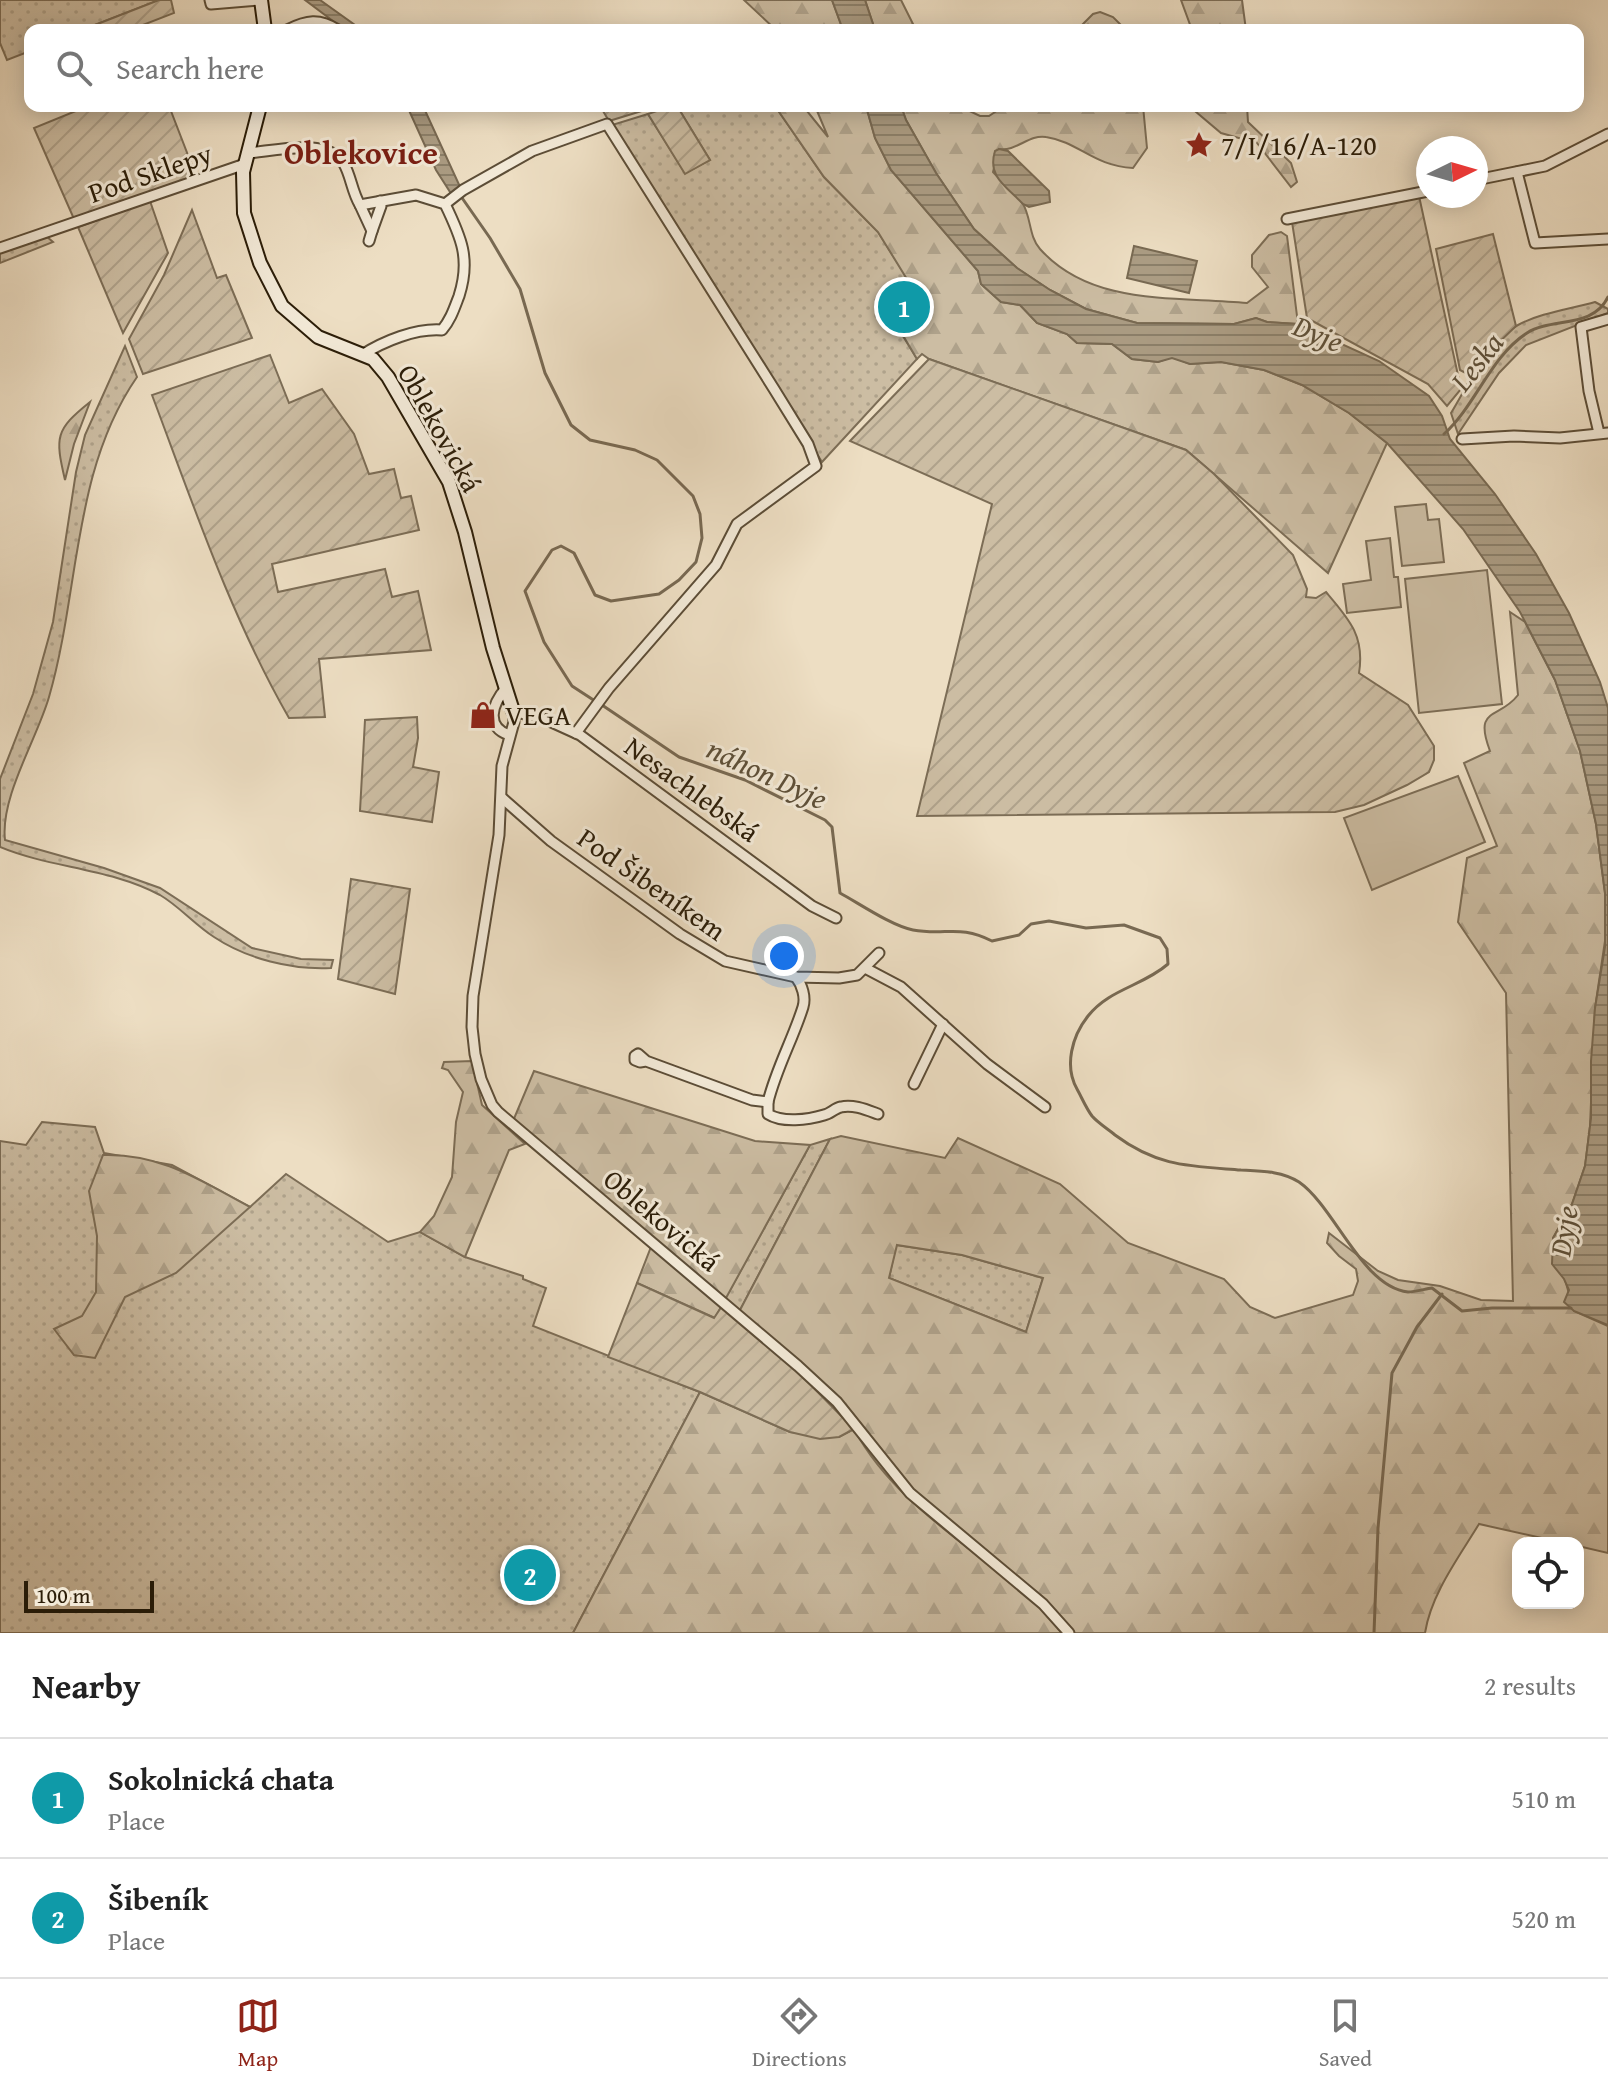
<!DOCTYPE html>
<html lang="en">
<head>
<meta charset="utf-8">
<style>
	body { margin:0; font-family:"Gentium Book Plus",serif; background:#f6f6f6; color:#222 }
	.controls { position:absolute; right:24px; bottom:24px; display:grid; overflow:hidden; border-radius:16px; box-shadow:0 4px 20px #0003 }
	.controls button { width:72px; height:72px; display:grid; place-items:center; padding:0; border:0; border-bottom:2px solid #e0e0e0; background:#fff; color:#222; font:40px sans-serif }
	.compass { position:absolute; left:1416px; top:136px; width:72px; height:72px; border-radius:50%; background:#fff; box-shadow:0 4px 20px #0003; rotate:85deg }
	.scale { position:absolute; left:24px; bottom:20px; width:130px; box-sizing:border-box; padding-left:8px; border:4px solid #2b1d08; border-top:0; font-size:22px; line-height:28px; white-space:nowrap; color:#2b1d08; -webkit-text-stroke:6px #f3ead8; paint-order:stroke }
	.you { position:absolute; left:784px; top:956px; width:28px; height:28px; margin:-20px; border:6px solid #fff; border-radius:50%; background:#1a73e8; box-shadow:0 0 0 12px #1a73e833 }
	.badge { display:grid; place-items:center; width:52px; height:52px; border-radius:50%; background:#8f2418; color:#fff; font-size:26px; font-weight:700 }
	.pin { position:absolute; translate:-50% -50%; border:4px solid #fff; box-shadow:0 2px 8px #0006 }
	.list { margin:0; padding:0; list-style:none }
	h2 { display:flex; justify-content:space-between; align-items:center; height:104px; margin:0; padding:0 32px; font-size:34px }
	h2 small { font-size:26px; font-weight:400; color:#767676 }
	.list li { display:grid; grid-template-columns:52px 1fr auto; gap:24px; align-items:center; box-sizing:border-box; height:120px; padding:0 32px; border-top:2px solid #e0e0e0 }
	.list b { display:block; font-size:30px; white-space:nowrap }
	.list p { margin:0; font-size:26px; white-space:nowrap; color:#767676 }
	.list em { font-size:26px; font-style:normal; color:#767676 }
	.icon { flex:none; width:44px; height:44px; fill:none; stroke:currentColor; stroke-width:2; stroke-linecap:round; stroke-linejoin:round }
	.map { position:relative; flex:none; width:1608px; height:1633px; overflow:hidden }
	.search { position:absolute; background:#fff; box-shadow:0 4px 20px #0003; left:24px; right:24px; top:24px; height:88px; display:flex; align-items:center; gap:20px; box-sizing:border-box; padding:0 28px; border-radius:16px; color:#767676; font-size:30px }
	.sheet { height:344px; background:#fff }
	nav { display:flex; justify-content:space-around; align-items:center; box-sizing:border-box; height:112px; border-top:2px solid #e0e0e0; background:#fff; font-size:22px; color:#767676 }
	nav a { display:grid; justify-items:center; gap:4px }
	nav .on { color:#8f2418 }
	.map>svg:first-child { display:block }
</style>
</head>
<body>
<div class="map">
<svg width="1608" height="1633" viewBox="0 0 1608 1633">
	<defs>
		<pattern id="grass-dots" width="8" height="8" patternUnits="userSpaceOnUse" patternTransform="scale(2)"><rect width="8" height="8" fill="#ccbda3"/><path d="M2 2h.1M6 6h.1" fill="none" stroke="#afa28b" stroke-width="1.8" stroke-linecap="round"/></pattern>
		<pattern id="forest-firs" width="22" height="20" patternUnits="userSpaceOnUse" patternTransform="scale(2)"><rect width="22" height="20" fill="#ccbda3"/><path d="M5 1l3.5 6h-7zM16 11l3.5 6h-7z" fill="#afa28b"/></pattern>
		<pattern id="garden-furrows" width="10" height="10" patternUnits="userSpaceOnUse" patternTransform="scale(2)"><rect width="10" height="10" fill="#ccbda3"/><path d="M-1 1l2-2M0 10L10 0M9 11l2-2" fill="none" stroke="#afa28b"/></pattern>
		<pattern id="water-rules" width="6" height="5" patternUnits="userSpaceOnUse" patternTransform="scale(2)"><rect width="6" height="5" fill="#ab9c83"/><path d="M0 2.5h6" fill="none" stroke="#8b7f69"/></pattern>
	</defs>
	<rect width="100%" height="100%" fill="#eddec3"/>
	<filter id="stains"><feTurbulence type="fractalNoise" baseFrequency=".0025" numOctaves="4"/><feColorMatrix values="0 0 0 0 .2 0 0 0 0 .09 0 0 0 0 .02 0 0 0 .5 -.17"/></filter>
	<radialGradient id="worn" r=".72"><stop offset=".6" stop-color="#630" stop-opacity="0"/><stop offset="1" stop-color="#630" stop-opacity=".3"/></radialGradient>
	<!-- grass -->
	<g fill="url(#grass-dots)" stroke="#7c6d56" stroke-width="2">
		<path d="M0,0H159L82,30H30V51L7,60L0,43Z"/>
		<path d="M677,106H775L824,177L878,232L914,289L886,308L917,359L822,462L612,125L648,114L685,173L710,160Z"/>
		<path d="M46,236L53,242L0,263V253Z"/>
		<path d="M1595,302L1608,309V313L1526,345L1499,373L1458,434L1451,413C1469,384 1486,342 1518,325C1540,313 1570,309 1595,302Z"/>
		<path d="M125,346L137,377C72,471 80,590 49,697C37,739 0,797 5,840L104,868L160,888L252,948L301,959L333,960L331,968C292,970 247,959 214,937C195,925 179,906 160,895C110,868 50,868 0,847V779L33,694L53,622L76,472L85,435Z"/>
		<path d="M42,1122L95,1127L104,1153L172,1165L250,1207L286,1174L388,1242L420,1232L465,1257L523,1276V1279L546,1288L533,1326L700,1392L573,1633H0V1141L26,1145Z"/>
		<path d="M830,1139L739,1312L725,1299L810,1145Z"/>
		<path d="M896,1245L962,1255L1043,1278L1026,1332L889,1278Z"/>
	</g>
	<!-- forest -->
	<g fill="url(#forest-firs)" stroke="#7c6d56" stroke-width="2" fill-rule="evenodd">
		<path d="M744,0H832L843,30H776Z"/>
		<path d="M865,0H901L916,30H875Z"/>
		<path d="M1181,0H1242L1246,30H1192Z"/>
		<path d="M1100,12L1113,17L1126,30H1077L1093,14Z"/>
		<path d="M775,106H803L828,137L815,106H866L875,138L891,170L978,271L981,284L1001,302L1020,305L1037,323L1067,334L1077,343L1112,344L1132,359L1158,362L1172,357L1190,364L1221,362L1264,370L1302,385L1349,413L1387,443L1328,573L1186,450L929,359L922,354L917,359L886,307L913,289L878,232L824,177Z"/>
		<path d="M901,106H959L980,116H989L1004,106H1143L1147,148L1133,168C1093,166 1079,142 1046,137C1029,134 1016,152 999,149L993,172C1002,182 1015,192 1023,204C1031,217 1029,237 1040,249C1092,307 1176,296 1247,303L1268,287L1252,267V255L1269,235L1281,232L1287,236L1298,324L1267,322L1256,318L1234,324L1137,323L1086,309L1050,290L1017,268L974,229L936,173L906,120Z"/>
		<path d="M1189,106H1247L1248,122L1291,163L1297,182L1291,187L1257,143L1221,133Z"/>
		<path d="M90,402L74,444L65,480C55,437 55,430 90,402Z"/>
		<path d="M1510,612L1525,622L1555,680L1580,751L1596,824L1605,893V941L1595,1008L1590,1126L1585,1166L1572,1204L1553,1238L1574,1311L1608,1326V1553L1578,1546V1543H1564L1479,1524C1459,1557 1431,1594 1425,1633H1074L1041,1596L926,1502L892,1469L855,1416L835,1393L739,1312L830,1139L841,1136L945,1158L958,1138L1060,1184L1128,1243L1224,1279L1250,1307L1275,1318L1353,1295L1358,1281L1356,1269L1339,1256L1327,1243L1329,1233L1378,1271L1398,1280L1440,1286L1481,1300L1513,1301L1506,993L1458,922L1467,858L1497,846L1464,763L1490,751C1473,706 1499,720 1518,695ZM897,1245L962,1255L1043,1278L1026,1332L889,1278Z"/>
		<path d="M472,1061L482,1105L525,1144L509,1150L465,1257L420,1232L434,1216L452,1177L456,1122L463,1092L448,1070L442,1068L444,1062Z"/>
		<path d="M534,1071L755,1141L810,1145L715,1318L637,1283L654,1239L513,1121Z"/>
		<path d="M103,1155C161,1153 201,1181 250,1207L176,1273L125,1297L95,1358L74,1355L54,1329L82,1316L96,1292L97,1236L89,1191Z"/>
		<path d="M700,1392L790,1432L839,1437L854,1429C894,1503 971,1546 1033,1600C1044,1610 1053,1622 1062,1633H573Z"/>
	</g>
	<!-- park -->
	<g fill="#ccbda3" stroke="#7c6d56" stroke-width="2">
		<path d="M1426,504L1428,520L1439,519L1444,562L1402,566L1395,507Z"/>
		<path d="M1390,538L1394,577H1398L1401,607L1347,613L1343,584L1371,580L1366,541Z"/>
		<path d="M1487,570L1502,704L1419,713L1405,579Z"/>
		<path d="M1458,776L1485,842L1372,890L1344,818Z"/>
	</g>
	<!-- garden -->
	<g fill="url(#garden-furrows)" stroke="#7c6d56" stroke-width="2">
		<path d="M159,0H171L174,13L130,30H82Z"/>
		<path d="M88,106H169L196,176L74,219L34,128Z"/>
		<path d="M600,106H658L609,121Z"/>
		<path d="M671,106H677L710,160L685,174L648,114Z"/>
		<path d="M1419,196L1461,389L1447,406L1428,384L1307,318L1292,222Z"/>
		<path d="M150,201L168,253L123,333L78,227Z"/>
		<path d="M192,210L217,278L226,275L252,338L143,374L129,339L164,275Z"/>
		<path d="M1493,234L1516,326L1489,352L1473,377L1460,370L1436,249Z"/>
		<path d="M270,355L289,403L322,389L354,434L369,474L394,469L401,498L411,496L419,530L272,564L278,592L385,569L392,597L418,591L431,650L319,659L325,717L289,718C231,617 193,504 152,395Z"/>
		<path d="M929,359L1186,450L1214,474L1293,555L1307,589L1306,597L1316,598L1326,592C1349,619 1365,636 1359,673L1408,705L1434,746V760L1429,772L1407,785L1364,805L1335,812L917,816L992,504L850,441Z"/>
		<path d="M417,717L418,738L413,767L439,772L432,822L360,811L365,720Z"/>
		<path d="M351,879L410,889L395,994L338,979Z"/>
		<path d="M637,1283L714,1318L722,1306L796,1370L854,1429L839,1437L820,1439L790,1432L700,1392L608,1357Z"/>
	</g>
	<!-- water -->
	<g fill="url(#water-rules)" stroke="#786952" stroke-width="2">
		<path d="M305,0H320L362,30H345Z"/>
		<path d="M832,0H865L875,30H843Z"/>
		<path d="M407,106H423L461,189L452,195L436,170Z"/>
		<path d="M866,106H901L906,120L936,173L974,229L1017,268L1050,290L1086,309L1137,323L1234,324L1256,318L1267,322L1298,324L1379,361L1429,396L1442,416L1450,439L1495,494L1536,554L1569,613L1600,682L1608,708V1325L1574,1311L1564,1302L1569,1290L1564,1279L1552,1264L1553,1238L1572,1204L1585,1166L1591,1118V1061L1595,1008L1605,947V893L1596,824L1580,751L1555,680L1520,612L1463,529L1387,443L1349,413L1302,385L1264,370L1221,362L1190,364L1172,358L1158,362L1132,359L1112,344L1077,343L1067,334L1037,323L1020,305L1001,302L981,284L978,271L891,170L875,138Z"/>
		<path d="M999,149L1008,151L1049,191L1050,202L1029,207L1023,204C1006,186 987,177 995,151Z"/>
		<path d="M1134,246L1197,261L1189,293L1127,278Z"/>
	</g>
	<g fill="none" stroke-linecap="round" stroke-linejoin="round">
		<!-- stream -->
		<g stroke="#786952" stroke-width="3">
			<path d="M460,195L490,238L520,289L545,373L571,425L590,440L635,450L657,460L693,496L700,514L702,538L696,562L679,580L659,594L611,601L595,595L574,553L561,546L552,550L525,591L544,642L572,686L595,701"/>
			<path d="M1444,434C1476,405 1490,357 1527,333C1552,317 1593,329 1608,297"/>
			<path d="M602,705L679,757L745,780L825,820L832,827L840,893C860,904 892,926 913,930C946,936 959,924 992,941L1019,935L1031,924L1049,921L1086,928L1124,925L1160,938L1167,949L1168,964C1143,986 1109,989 1088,1016C1072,1036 1064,1066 1077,1089C1082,1098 1086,1108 1092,1116C1098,1123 1108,1129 1115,1135C1158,1167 1190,1166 1241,1170C1261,1171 1282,1171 1299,1182C1335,1207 1362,1287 1408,1292C1415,1292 1425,1289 1432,1288L1462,1311L1492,1308H1571"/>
			<path d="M1374,1633L1378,1528L1392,1373L1417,1327L1442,1294"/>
		</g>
		<!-- street casing -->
		<g stroke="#5c4d37" stroke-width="13">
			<g id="street">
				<path d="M210,0L211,4L260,0"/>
				<path d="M287,30C307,20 319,18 338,30"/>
				<path d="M248,153C274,151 328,137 344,164C351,176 352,192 360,205L416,195L445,204C461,237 471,259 459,296C454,309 451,319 442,330C416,328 384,341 362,355"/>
				<path d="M1517,172L1535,243L1608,239"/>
				<path d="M1476,180L1545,166L1608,134"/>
				<path d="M445,204L463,190L532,151L607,124L774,389L808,444L816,466L737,524L716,565L609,688L576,733"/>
				<path d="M360,205L372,231L369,241"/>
				<path d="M1287,219L1428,191"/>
				<path d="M372,231L381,206L380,201"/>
				<path d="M0,248L245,164"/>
				<path d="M1599,433L1589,391L1581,327L1608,319"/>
				<path d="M1462,439L1514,436L1560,438L1608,433"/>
				<path d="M506,688C492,704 485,727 509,735"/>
				<path d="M502,798L551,841L680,934L725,961L796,977L839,978L857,975L879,953"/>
				<path d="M836,918L812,906L580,735L547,720L513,711L514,722L502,766L499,835L473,996L472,1027L475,1054L481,1079L492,1105L498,1112L798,1366L837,1402L910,1493L1043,1604L1069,1633"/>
				<path d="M865,968L901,987L987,1064L1045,1107"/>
				<path d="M646,1061L640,1062L635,1060V1056L638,1054L646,1061L752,1100L768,1102C776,1069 793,1039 803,1007C806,997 802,985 796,977"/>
				<path d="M914,1084L943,1024"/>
				<path d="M768,1102V1114C782,1123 808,1120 824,1115C830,1114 835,1108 841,1107C853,1104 867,1110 878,1114"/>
			</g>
		</g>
		<!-- secondary casing -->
		<g stroke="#2b1d08" stroke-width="16">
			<g id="secondary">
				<path d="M261,0L265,30"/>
				<path d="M260,106L243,172L244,213L260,263L282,306L318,337L373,359L388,377L449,482L465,532L493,648L513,711"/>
			</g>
		</g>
		<!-- street -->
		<use href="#street" stroke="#f3ead8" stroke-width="9"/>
		<!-- secondary -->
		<use href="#secondary" stroke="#f3ead8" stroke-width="12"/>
	</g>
	<!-- icons -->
	<defs>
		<g id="sight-bare" transform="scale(2.16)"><path d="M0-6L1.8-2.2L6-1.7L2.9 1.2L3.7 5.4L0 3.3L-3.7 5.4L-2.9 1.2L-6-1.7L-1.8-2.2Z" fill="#8f2418" stroke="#f3ead8" stroke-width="2.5" paint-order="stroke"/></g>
		<g id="shop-bare" transform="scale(2.16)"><path d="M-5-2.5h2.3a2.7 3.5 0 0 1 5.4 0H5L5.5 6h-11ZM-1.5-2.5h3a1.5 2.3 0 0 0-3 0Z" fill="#8f2418" stroke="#f3ead8" stroke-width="2.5" paint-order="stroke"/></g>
	</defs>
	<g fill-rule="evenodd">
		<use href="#sight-bare" x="1199" y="145"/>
		<use href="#shop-bare" x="483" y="715"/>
	</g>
	<g text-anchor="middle" stroke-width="6" stroke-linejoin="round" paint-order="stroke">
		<!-- poi labels -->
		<g font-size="28" fill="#2b1d08" stroke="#f3ead8" text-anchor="start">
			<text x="1221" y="155">7/I/16/A-120</text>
			<text x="505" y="725">VEGA</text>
		</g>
		<!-- street labels -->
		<g font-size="28" fill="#2b1d08" stroke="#f3ead8">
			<text transform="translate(150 173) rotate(-19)" y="10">Pod Sklepy</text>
			<text transform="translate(440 428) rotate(61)" y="10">Oblekovická</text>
			<text transform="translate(692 789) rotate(36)" y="10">Nesachlebská</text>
			<text transform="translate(652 884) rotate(35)" y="10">Pod Šibeníkem</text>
			<text transform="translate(662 1220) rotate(40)" y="10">Oblekovická</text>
		</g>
		<!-- water labels -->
		<g font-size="30" font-style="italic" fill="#5e5039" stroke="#f3ead8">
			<text transform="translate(1318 334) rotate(22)" y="10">Dyje</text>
			<text transform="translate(1477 362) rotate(-52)" y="10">Leska</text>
			<text transform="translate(767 774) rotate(25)" y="10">náhon Dyje</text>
			<text transform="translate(1564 1231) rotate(-81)" y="10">Dyje</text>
		</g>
		<!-- quarter labels -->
		<g font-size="32" font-weight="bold" fill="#7a1f14" stroke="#f3ead8">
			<text x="361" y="164">Oblekovice</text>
		</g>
	</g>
	<rect width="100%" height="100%" filter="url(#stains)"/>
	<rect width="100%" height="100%" fill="url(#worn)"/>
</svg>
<div class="controls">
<button><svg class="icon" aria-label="locate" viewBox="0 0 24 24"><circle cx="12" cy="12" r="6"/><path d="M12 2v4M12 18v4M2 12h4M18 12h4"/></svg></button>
</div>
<svg class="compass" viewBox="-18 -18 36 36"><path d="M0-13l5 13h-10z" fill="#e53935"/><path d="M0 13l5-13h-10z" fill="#767676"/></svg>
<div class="scale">100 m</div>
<div class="you"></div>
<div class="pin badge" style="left:904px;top:307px;background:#0f9aa8">1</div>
<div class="pin badge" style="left:530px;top:1575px;background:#0f9aa8">2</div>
<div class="search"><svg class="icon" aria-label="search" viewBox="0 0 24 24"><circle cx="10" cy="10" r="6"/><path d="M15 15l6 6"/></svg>Search here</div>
</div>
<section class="sheet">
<h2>Nearby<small>2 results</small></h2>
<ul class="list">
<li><span class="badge" style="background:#0f9aa8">1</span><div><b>Sokolnická chata</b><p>Place</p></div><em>510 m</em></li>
<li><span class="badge" style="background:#0f9aa8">2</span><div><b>Šibeník</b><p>Place</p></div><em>520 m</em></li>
</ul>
</section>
<nav>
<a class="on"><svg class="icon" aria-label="map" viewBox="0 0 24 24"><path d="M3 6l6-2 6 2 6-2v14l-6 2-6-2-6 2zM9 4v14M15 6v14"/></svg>Map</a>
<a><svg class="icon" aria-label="directions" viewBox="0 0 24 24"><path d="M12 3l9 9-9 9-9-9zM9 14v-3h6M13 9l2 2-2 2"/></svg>Directions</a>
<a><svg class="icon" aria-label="saved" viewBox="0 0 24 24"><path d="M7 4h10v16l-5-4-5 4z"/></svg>Saved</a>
</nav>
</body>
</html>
